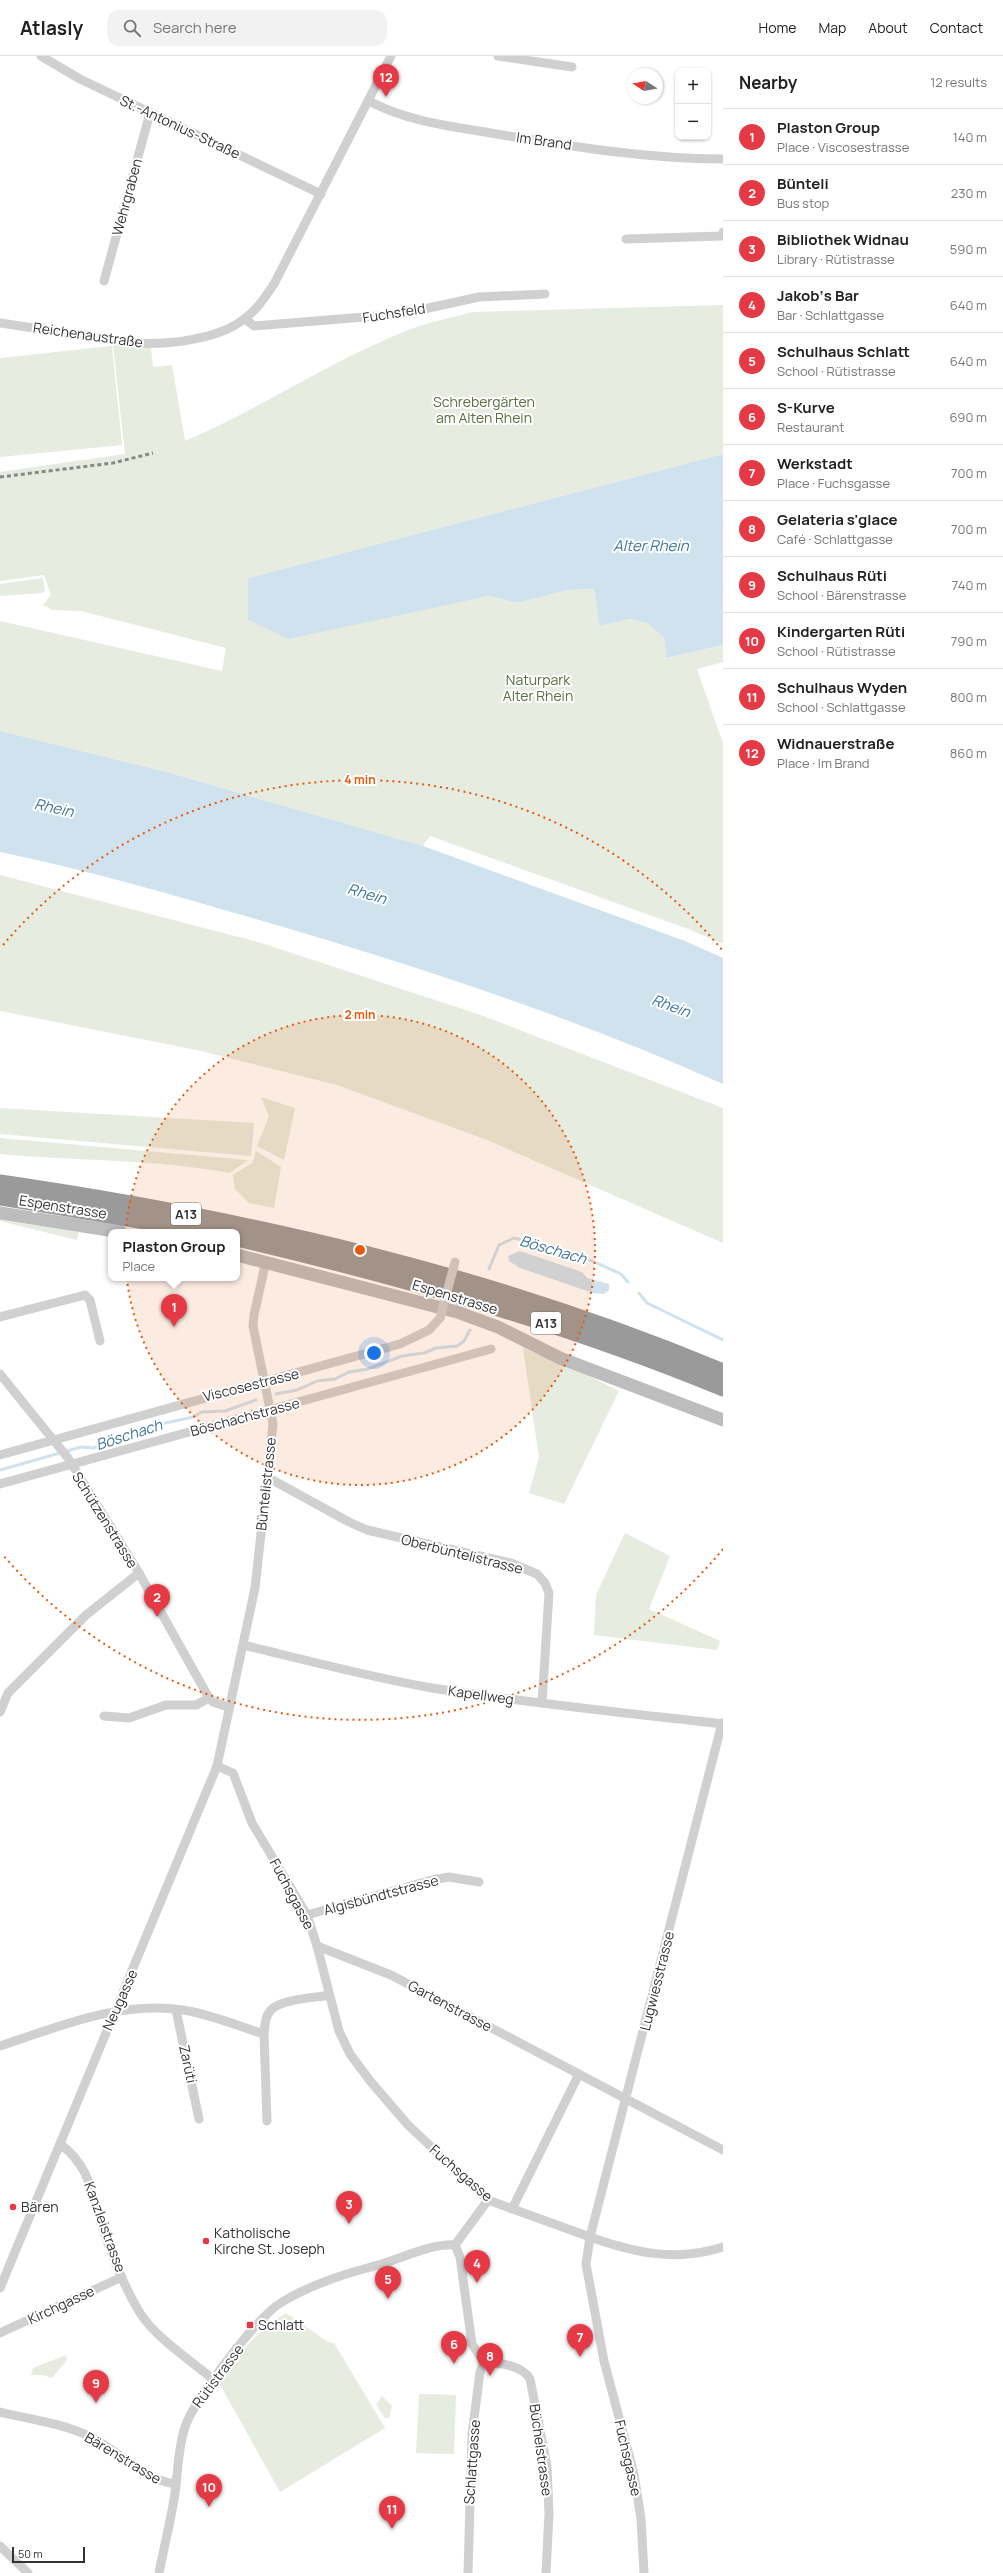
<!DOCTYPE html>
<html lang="en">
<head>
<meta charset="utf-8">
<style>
	body { margin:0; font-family:Manrope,sans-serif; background:#f2f2f2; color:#222 }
	.controls { position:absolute; right:12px; top:12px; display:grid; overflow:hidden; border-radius:8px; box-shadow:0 1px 3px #0004 }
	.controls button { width:36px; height:36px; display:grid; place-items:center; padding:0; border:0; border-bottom:1px solid #e0e0e0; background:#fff; color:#222; font:20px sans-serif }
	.compass { position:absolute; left:627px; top:12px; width:36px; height:36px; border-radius:50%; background:#fff; box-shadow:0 1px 3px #0004; rotate:281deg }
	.scale { position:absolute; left:12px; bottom:10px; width:73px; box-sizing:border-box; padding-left:4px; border:2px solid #333; border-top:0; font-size:11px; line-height:14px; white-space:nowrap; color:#333; -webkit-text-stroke:3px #fff; paint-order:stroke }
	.you { position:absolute; left:374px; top:1297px; width:14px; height:14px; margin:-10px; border:3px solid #fff; border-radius:50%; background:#1a73e8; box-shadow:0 0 0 6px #1a73e833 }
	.badge { display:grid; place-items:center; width:26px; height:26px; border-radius:50%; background:#e63946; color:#fff; font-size:13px; font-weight:700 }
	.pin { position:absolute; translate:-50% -33px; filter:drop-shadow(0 1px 2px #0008) }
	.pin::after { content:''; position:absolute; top:21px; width:14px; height:12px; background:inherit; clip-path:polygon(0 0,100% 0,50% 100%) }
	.popup { position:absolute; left:108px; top:1173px; width:132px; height:52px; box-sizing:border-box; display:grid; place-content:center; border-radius:8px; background:#fff; filter:drop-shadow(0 1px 3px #0005); font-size:13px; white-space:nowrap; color:#767676 }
	.popup b { font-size:15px; color:#222 }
	.popup::after { content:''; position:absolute; left:50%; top:100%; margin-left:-8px; border:8px solid transparent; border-top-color:#fff }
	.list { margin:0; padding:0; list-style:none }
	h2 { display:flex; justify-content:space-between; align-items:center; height:52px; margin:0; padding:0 16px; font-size:17px }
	h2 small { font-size:13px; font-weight:400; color:#767676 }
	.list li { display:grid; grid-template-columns:26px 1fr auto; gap:12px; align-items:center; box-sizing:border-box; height:56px; padding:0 16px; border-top:1px solid #e0e0e0 }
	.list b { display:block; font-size:15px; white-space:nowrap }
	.list p { margin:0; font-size:13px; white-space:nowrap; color:#767676 }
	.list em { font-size:13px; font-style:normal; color:#767676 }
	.icon { flex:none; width:22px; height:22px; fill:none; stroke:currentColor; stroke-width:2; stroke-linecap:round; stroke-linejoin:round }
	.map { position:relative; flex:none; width:723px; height:2517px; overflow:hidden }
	header { display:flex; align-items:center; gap:24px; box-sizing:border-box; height:56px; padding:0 20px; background:#fff; border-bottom:1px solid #e0e0e0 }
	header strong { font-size:19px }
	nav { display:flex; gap:22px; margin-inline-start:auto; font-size:14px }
	.search { width:280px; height:36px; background:#f2f2f2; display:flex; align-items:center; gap:10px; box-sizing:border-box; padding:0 14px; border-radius:12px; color:#767676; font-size:15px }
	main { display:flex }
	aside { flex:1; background:#fff }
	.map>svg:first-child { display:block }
</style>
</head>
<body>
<header>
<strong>Atlasly</strong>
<div class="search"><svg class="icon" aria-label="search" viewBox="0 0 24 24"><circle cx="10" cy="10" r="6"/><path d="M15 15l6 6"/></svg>Search here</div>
<nav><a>Home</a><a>Map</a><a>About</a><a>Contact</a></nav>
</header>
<main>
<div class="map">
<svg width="723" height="2517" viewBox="0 0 723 2517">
	<rect width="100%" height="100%" fill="#fff"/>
	<!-- green -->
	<g fill="#e6ecdf">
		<path d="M723,249V398L248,522L288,582L489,540L517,547L568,534L594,533L599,570L630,563L649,568L664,582L668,602L723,589V606L697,613L723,687V888L688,873L430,780L423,790L167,716L0,675V565L222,615L226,592L81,555L53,554L43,549L51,539L44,519L0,525V416L125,398L113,289L151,292L153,311L172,309L185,385C262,352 330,305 408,274C429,266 451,262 472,256Z"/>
		<path d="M112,290L122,389L0,401V302Z"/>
		<path d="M43,522L45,534L43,537L0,540V528Z"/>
		<path d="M0,819L258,886L481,959L723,1052V1187L487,1084L337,1029L197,994L0,955Z"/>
		<path d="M261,1041L295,1052L284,1104L257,1090L269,1060Z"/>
		<path d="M0,1052L254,1067L251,1100L0,1078Z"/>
		<path d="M0,1082L248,1104L230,1117C155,1103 76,1105 0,1098Z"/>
		<path d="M256,1095L281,1111L274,1152L249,1147L235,1133L233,1119L252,1107Z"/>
		<path d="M0,1164L79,1176L77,1184L0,1165Z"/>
		<path d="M523,1292L579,1315L619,1335L564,1448L529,1437L539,1401Z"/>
		<path d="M625,1477L670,1500L649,1553L720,1585L717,1594L594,1579L596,1539Z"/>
		<path d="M286,2257L328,2286L334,2287L385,2372L280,2436L218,2325C238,2298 257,2275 286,2257Z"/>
		<path d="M66,2299L67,2304L52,2322L43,2319H31L33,2312Z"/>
		<path d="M419,2338L456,2339L454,2398L416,2397Z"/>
		<path d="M382,2340L392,2350L389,2362H385L376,2349Z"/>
	</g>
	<!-- water -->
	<g fill="#cfe2ee">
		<path d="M723,398V589L667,602L664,582L649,568L630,563L599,570L594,533L568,534L517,547L489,540L288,583L248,564V522Z"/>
		<path d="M0,675L167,716L423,790L685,885L723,902V1028C578,963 426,913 273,868C183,842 92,815 0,796Z"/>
		<path d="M520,1195L582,1216L587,1222L609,1228V1234L604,1238L593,1237L520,1212L509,1205L508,1200Z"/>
	</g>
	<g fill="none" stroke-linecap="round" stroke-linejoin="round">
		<!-- stream -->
		<g stroke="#cfe2ee" stroke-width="3">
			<path d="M489,1213L499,1189L514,1182L551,1191L565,1199L590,1204L621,1218L628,1226"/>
			<path d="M639,1237L647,1247L723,1284"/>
			<path d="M276,1338L297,1334L317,1325L335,1323L349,1316L368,1313L402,1300L424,1297L436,1292L457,1290L464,1285L470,1274"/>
			<path d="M0,1414L81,1391L94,1392L110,1382L122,1383L161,1368L193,1361L202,1356L225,1355L256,1344"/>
		</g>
		<!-- street -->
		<g stroke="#d0d0d0" stroke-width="9">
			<path d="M41,0L80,23L321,138"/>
			<path d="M498,0L572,11"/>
			<path d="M369,45C410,67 458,71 503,79C576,91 649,103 723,103"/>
			<path d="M626,183L722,180L723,176"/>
			<path d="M104,225L150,57"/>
			<path d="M245,263L254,270L401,258L479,241L545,238"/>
			<path d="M0,267L134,287C166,289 218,284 244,263C257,254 265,241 274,228L391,0"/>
			<path d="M0,1261L85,1239L90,1244L100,1285"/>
			<path d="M0,1318L68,1402L139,1517L209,1642L213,1646L228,1651"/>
			<path d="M0,1399L400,1288L429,1274L440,1262"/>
			<path d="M267,1421L349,1466L367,1474L511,1507L537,1518L545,1527L549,1537L542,1647"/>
			<path d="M0,1428L491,1293"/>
			<path d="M243,1589C306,1604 369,1621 432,1632C529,1647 626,1657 723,1668"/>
			<path d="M0,1656L8,1637L86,1559L139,1517"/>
			<path d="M104,1660L129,1662L166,1649H196L209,1642"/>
			<path d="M722,1667L590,2181C635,2197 676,2206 723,2191"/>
			<path d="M217,1710L233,1717L252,1767L307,1859L317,1890L339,1975L350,1998L371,2026L408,2069L488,2144L590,2181L586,2208L604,2305L634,2418L641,2463L644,2517"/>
			<path d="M307,1859L432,1824L449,1821L479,1826"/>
			<path d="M317,1890L391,1919L723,2094"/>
			<path d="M176,1954L199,2063"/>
			<path d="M264,1978L267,2065"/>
			<path d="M0,1990C58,1971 121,1944 183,1954C210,1958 238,1970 264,1978C265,1969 265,1960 271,1954C280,1943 315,1942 329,1939"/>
			<path d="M60,2088C93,2112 92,2144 105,2179C114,2205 126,2234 140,2257C155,2281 191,2305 213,2323"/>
			<path d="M512,2153L579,2018"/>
			<path d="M455,2189L460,2201L472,2288L484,2306L480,2316L472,2378L468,2517"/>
			<path d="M455,2189L488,2144"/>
			<path d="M0,2232L217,1710L255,1532L273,1368L253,1270L254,1259L266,1205"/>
			<path d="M0,2277L122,2221"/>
			<path d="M484,2306C500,2307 522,2309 530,2323L547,2410L549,2457L546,2517"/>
			<path d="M0,2356C29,2363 62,2367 89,2380C117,2393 145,2425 176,2428"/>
			<path d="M0,2490L28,2517"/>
			<path d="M159,2517C164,2491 171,2464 175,2437C178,2415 178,2392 185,2371C194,2344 257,2261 282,2246C310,2229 340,2219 371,2211C397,2205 430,2187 455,2189"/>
		</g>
		<!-- secondary -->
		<g stroke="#bdbdbd" stroke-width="13">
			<path d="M0,1157L121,1176"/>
			<path d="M237,1199L457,1256L498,1271L560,1302L723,1364"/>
		</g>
		<!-- highway -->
		<g stroke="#9a9a9a" stroke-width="17">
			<path d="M0,1127C247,1163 492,1219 723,1316"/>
			<path d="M0,1141L212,1176"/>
			<path d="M237,1182C403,1221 565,1267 723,1332"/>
		</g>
		<!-- rail -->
		<path stroke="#888" stroke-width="3" stroke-dasharray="4 3" stroke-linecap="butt" d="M0,421L113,407L153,397"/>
		<!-- street-bridge -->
		<path stroke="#d0d0d0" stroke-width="9" d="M440,1262L455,1206"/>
	</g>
	<!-- distance rings -->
	<circle cx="360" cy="1194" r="235" fill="#e8590c" fill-opacity=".12"/>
	<g fill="none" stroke="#e8590c" stroke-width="2" stroke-dasharray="2 4">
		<circle cx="360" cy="1194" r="235"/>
		<path d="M723 1493A470 470 0 0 1 3 1499M3 889A470 470 0 0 1 723 895"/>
	</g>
	<!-- markers -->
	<g fill="#e63946" stroke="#fff" stroke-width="1.5">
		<circle cx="13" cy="2151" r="4"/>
		<circle cx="206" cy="2185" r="4"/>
		<rect x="246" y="2265" width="8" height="8" rx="2"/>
	</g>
	<g text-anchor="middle" stroke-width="4" stroke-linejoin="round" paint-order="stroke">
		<!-- shield labels -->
		<g fill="#fff" stroke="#707070" stroke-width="1">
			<rect x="171" y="1147" width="30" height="22" rx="3"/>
			<rect x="531" y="1256" width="30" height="22" rx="3"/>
		</g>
		<g font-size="13" font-weight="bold" fill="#333">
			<text x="186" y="1163">A13</text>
			<text x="546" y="1272">A13</text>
		</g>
		<!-- street labels -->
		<g font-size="14" fill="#333" stroke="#fff">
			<text transform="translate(180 71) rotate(25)" y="5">St.-Antonius-Straße</text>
			<text transform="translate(544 85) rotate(8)" y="5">Im Brand</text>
			<text transform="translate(127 141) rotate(-75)" y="5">Wehrgraben</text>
			<text transform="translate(394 257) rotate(-9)" y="5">Fuchsfeld</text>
			<text transform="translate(88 279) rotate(8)" y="5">Reichenaustraße</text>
			<text transform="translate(63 1151) rotate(9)" y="5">Espenstrasse</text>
			<text transform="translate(455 1241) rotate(17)" y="5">Espenstrasse</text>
			<text transform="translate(251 1329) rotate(-14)" y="5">Viscosestrasse</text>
			<text transform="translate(245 1361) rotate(-15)" y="5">Böschachstrasse</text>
			<text transform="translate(266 1428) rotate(-84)" y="5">Büntelistrasse</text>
			<text transform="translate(105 1464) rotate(58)" y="5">Schützenstrasse</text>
			<text transform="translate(462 1498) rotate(14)" y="5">Oberbüntelistrasse</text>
			<text transform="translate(481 1639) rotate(8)" y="5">Kapellweg</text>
			<text transform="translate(292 1838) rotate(62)" y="5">Fuchsgasse</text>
			<text transform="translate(381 1839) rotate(-15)" y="5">Algisbündtstrasse</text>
			<text transform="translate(657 1925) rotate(-76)" y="5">Lugwiesstrasse</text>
			<text transform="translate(120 1944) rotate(-66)" y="5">Neugasse</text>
			<text transform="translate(450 1950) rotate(28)" y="5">Gartenstrasse</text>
			<text transform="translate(188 2008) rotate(78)" y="5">Zarüti</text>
			<text transform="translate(461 2117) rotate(41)" y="5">Fuchsgasse</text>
			<text transform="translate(105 2171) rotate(70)" y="5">Kanzleistrasse</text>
			<text transform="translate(61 2249) rotate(-25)" y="5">Kirchgasse</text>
			<text transform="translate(218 2320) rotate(-53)" y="5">Rütistrasse</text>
			<text transform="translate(541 2394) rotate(82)" y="5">Büchelstrasse</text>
			<text transform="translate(123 2402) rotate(31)" y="5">Bärenstrasse</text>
			<text transform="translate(628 2402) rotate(77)" y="5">Fuchsgasse</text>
			<text transform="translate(472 2406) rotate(-86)" y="5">Schlattgasse</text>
		</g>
		<!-- park labels -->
		<g font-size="14" fill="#56703f" stroke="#fff">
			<text x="484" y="351">Schrebergärten<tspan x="484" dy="16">am Alten Rhein</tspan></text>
			<text x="538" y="629">Naturpark<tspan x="538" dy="16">Alter Rhein</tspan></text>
		</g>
		<!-- poi labels -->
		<g font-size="14" fill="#333" stroke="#fff" text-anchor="start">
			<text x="21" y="2156">Bären</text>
			<text x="214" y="2182">Katholische<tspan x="214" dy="16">Kirche St. Joseph</tspan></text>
			<text x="258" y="2274">Schlatt</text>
		</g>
		<!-- water labels -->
		<g font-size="15" font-style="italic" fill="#3f7597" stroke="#fff">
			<text x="651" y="495">Alter Rhein</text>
			<text transform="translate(54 752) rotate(12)" y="5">Rhein</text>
			<text transform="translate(367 838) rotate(16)" y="5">Rhein</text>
			<text transform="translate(671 950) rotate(20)" y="5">Rhein</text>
			<text transform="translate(553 1194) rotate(16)" y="5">Böschach</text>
			<text transform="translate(129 1379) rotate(-18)" y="5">Böschach</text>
		</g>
	</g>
	<circle cx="360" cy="1194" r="6" fill="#e8590c" stroke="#fff" stroke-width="2"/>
	<g font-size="12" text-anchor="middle" font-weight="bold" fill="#e8590c" stroke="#fff" stroke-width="4" stroke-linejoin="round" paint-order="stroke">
		<text x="360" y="728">4 min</text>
		<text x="360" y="963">2 min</text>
	</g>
</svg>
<div class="controls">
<button>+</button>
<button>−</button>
</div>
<svg class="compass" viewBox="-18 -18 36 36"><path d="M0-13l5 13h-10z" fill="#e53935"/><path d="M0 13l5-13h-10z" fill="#767676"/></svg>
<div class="scale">50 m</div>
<div class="you"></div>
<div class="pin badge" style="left:174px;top:1271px">1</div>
<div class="popup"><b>Plaston Group</b>Place</div>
<div class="pin badge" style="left:157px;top:1561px">2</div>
<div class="pin badge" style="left:349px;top:2168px">3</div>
<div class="pin badge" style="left:477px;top:2227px">4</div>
<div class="pin badge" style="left:388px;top:2243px">5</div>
<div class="pin badge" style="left:454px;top:2308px">6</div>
<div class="pin badge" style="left:580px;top:2301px">7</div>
<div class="pin badge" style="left:490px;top:2320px">8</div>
<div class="pin badge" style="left:96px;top:2347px">9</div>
<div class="pin badge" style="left:209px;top:2451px">10</div>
<div class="pin badge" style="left:392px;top:2473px">11</div>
<div class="pin badge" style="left:386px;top:41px">12</div>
</div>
<aside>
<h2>Nearby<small>12 results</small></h2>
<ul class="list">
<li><span class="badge">1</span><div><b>Plaston Group</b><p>Place · Viscosestrasse</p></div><em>140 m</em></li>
<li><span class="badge">2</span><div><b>Bünteli</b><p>Bus stop</p></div><em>230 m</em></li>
<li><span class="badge">3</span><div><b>Bibliothek Widnau</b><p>Library · Rütistrasse</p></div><em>590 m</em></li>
<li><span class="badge">4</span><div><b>Jakob‘s Bar</b><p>Bar · Schlattgasse</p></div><em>640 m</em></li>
<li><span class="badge">5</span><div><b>Schulhaus Schlatt</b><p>School · Rütistrasse</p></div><em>640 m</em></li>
<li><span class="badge">6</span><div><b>S-Kurve</b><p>Restaurant</p></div><em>690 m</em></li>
<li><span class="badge">7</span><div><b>Werkstadt</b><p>Place · Fuchsgasse</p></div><em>700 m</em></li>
<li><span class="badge">8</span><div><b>Gelateria s'glace</b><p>Café · Schlattgasse</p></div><em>700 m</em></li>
<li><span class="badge">9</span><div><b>Schulhaus Rüti</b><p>School · Bärenstrasse</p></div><em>740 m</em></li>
<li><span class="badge">10</span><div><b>Kindergarten Rüti</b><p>School · Rütistrasse</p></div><em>790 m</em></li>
<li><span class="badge">11</span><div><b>Schulhaus Wyden</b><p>School · Schlattgasse</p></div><em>800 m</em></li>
<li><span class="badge">12</span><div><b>Widnauerstraße</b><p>Place · Im Brand</p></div><em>860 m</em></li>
</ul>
</aside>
</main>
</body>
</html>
